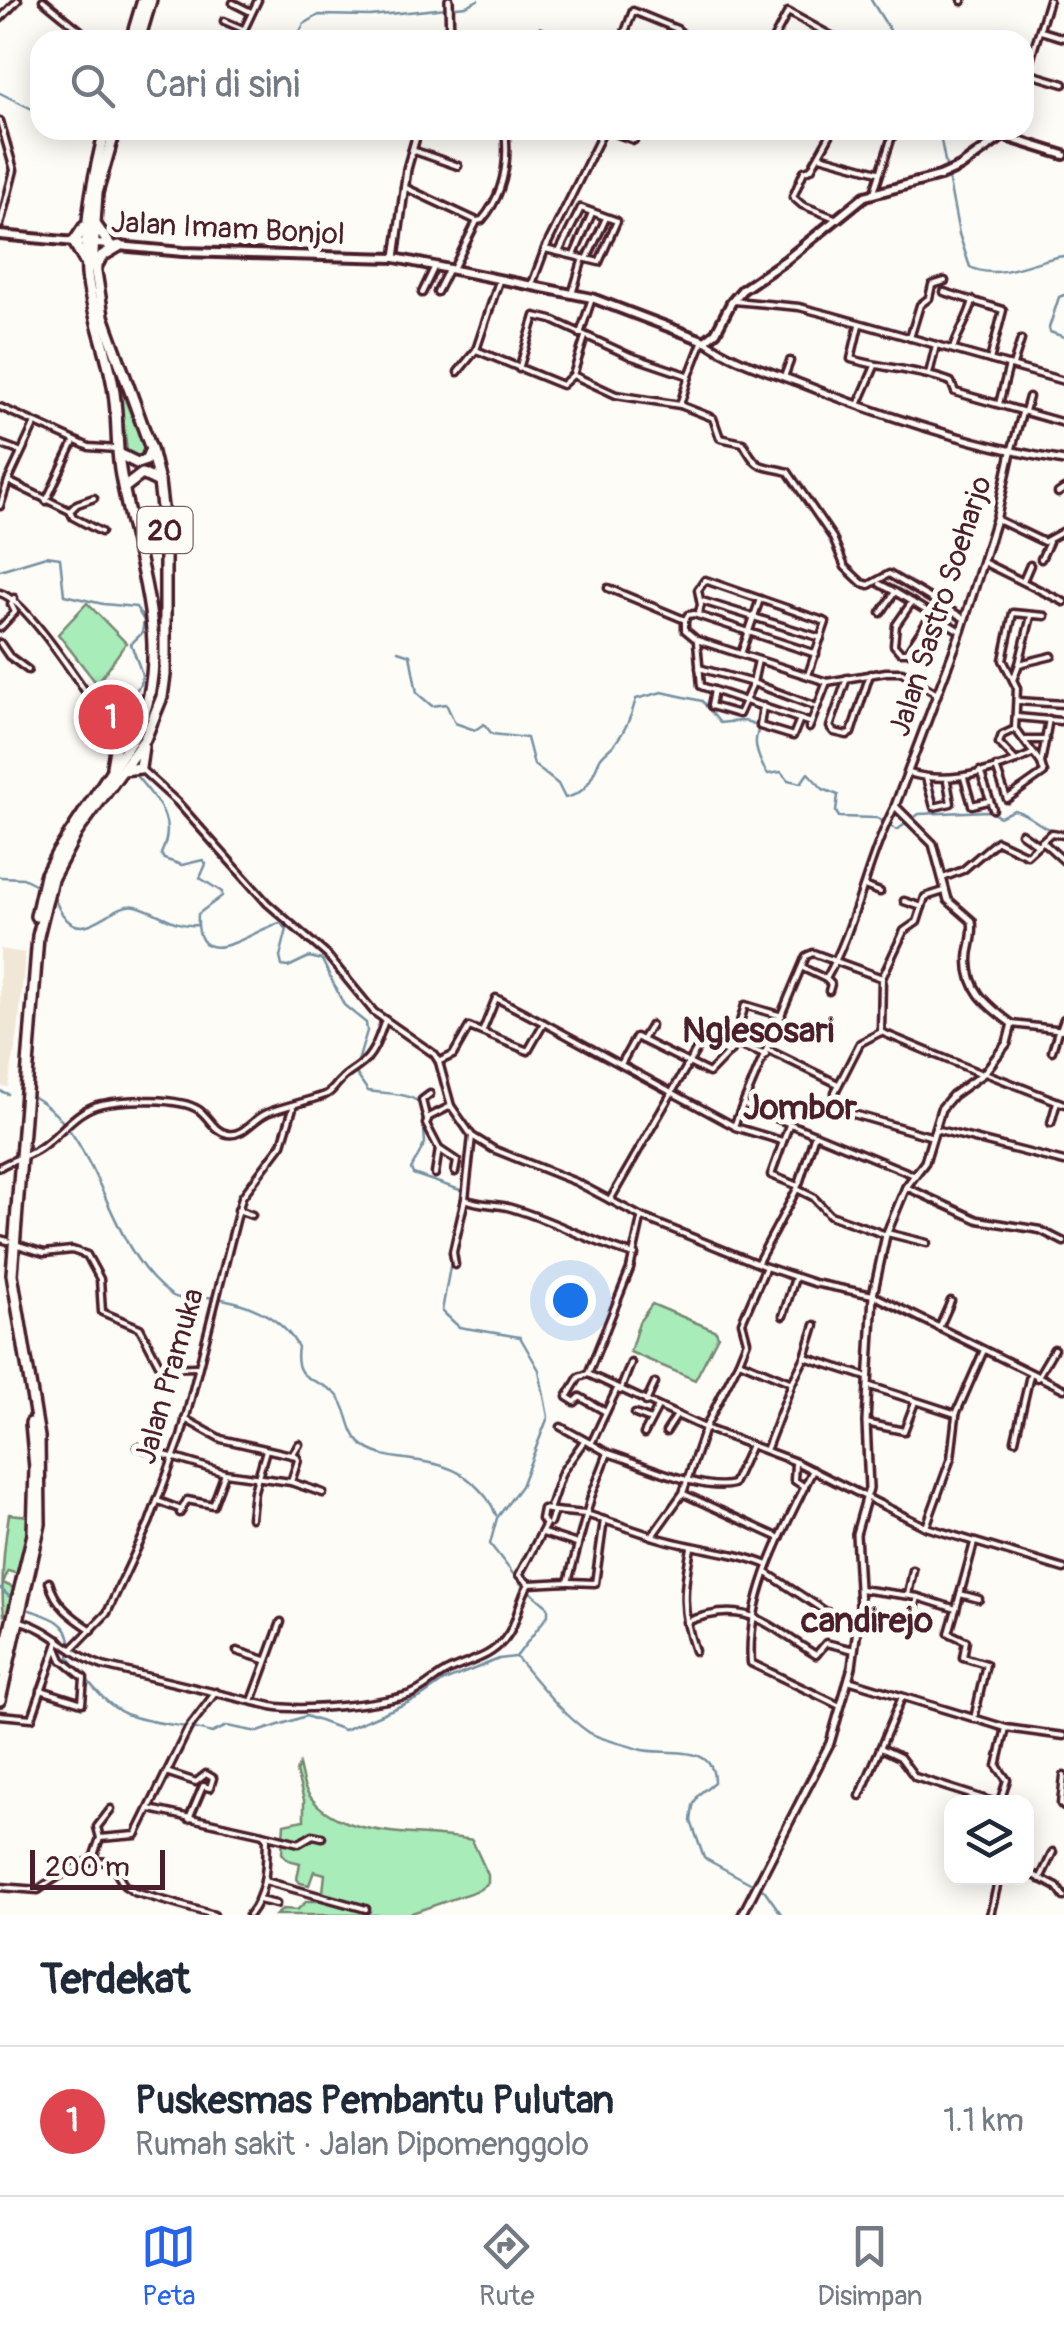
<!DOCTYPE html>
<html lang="id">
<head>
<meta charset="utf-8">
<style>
	body { margin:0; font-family:Pangolin,sans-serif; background:#f6f6f7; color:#1f2937 }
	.controls { position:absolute; right:30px; bottom:30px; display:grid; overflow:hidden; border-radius:20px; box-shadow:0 5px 25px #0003 }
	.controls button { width:90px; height:90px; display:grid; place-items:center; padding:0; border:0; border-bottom:2px solid #e0e1e3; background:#fff; color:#1f2937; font:50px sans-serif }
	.scale { position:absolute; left:30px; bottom:25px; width:135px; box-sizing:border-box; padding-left:10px; border:5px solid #4a1f2b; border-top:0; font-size:28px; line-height:35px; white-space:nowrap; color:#4a1f2b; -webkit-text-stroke:8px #fdfcf7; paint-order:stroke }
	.you { position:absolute; left:570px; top:1300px; width:35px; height:35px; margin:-25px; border:8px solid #fff; border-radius:50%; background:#1a73e8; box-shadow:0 0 0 15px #1a73e833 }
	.badge { display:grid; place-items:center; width:65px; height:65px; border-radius:50%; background:#2563eb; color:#fff; font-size:32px; font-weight:700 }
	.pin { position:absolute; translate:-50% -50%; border:5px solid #fff; box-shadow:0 2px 10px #0006 }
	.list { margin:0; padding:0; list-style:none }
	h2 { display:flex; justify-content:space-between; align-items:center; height:130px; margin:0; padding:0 40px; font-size:42px }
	h2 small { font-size:32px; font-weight:400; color:#747a83 }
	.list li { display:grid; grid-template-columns:65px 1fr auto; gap:30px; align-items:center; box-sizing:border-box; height:150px; padding:0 40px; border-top:2px solid #e0e1e3 }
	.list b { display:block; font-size:38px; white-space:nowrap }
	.list p { margin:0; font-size:32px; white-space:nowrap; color:#747a83 }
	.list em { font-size:32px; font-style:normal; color:#747a83 }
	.icon { flex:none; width:55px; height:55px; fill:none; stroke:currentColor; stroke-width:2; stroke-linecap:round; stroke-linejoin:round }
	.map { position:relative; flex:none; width:1064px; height:1915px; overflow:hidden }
	.search { position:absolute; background:#fff; box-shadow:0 5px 25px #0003; left:30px; right:30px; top:30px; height:110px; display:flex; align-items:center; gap:25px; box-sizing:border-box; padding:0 35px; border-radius:30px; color:#747a83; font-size:38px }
	.sheet { height:280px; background:#fff }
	nav { display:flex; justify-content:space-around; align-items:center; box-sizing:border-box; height:140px; border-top:2px solid #e0e1e3; background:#fff; font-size:28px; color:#747a83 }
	nav a { display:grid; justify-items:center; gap:5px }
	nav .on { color:#2563eb }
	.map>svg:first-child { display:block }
</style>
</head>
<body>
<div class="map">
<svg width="1064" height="1915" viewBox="0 0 1064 1915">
	<rect width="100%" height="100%" fill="#fdfcf7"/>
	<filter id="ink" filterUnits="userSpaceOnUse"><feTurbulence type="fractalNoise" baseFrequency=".01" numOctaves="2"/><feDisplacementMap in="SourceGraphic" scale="20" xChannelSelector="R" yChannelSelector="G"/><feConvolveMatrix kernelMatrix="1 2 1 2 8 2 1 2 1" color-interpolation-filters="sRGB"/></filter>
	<g filter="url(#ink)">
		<!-- built -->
		<g fill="#f1e7d6">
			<path d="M108,675L125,686L106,708L94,693Z"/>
			<path d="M0,949L25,953L18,1033L8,1087L0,1086Z"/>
		</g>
		<!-- green -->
		<g fill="#a7ecb9" stroke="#788672" stroke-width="2.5">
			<path d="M119,385L144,446L141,458H136L127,451Z"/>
			<path d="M87,603L126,643L97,684L58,634Z"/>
			<path d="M652,1304L716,1331L718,1336L695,1380L630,1352L639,1322Z"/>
			<path d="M9,1514L29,1516L28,1537L18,1574L8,1571L3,1583L14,1588L9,1611L4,1615C0,1583 4,1546 9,1514Z"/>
			<path d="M299,1765C301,1772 302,1781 305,1788C331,1842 424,1830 472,1840L488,1875V1883L479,1890L406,1915H276L283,1909L297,1910L307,1901H322L325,1874L314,1871L309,1885L300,1883L297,1879L300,1863L288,1860L282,1853L284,1824L304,1820V1800L296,1772Z"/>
		</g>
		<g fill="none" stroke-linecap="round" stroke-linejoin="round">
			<!-- stream -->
			<g stroke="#7490a1" stroke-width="2.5">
				<path d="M871,0L896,40"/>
				<path d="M295,40L304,24L319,15L370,16L466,6L478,0"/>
				<path d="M0,93L40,113"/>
				<path d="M184,130H217"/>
				<path d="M939,130L959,234L970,267C1000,282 1034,259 1064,256"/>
				<path d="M1064,295L1059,297L1049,328L1050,332L1064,337"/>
				<path d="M0,570L46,556L60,558L64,595L103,604L136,607L144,621L142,633L131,644L142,674L141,684L132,695L127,731"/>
				<path d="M398,651L410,655L417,693L432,706L446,704L455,723L475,730L484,724L492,734L527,738L534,765L558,784L565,798C588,793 591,778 600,759C604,752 611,749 616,742C626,730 632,714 636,699L662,692L702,701L720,723C734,722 745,718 758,726C759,731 756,735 756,740C755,750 762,767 768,774L781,772L788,780L801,783L808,773L823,789L838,795L836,812L839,817L877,818L897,830L919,814L988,811L1000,817L1014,810C1032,814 1045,835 1064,830"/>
				<path d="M134,773C156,801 178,818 161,854L164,859L182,865L203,860L206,864L200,878L222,892V896L198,914C194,981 259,925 281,923L287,929L280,957L282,966L288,967L309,957L322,960L344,1005L366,1023L367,1031L357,1065"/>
				<path d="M0,877L23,878L41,887"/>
				<path d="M52,894C56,900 58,909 63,915C85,946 112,901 136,906C157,911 175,928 198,925"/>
				<path d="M355,1072L368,1091C386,1094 411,1092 423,1106"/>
				<path d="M0,1091L8,1094"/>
				<path d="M32,1096C103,1136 104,1246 170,1294C182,1303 194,1296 207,1297C242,1300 281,1315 298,1347C292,1385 319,1376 337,1395C349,1408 347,1430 360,1443C386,1468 439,1450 474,1484C484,1494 491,1501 496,1515"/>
				<path d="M423,1114L425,1143L411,1169L413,1174L463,1191"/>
				<path d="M452,1256L442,1311L459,1327L520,1337L539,1370L548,1417L521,1486L497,1518L490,1544L521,1584L548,1607V1615L516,1657C538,1682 560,1712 587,1731C599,1740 623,1743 638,1749C661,1757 715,1740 714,1782L698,1795L693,1806L691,1821L704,1858L765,1891L782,1915"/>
				<path d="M0,1588L13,1600"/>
				<path d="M30,1610C46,1616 67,1620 70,1641C71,1647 69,1652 69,1658C85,1676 103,1704 126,1714C153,1725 184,1724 212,1733L227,1726L258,1732L306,1716L344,1730L421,1697L444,1681L499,1659L515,1657"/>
			</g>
			<!-- minor casing -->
			<g stroke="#4a1f2b" stroke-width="11">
				<g id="minor">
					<path d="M43,0L92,40"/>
					<path d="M962,1V0"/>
					<path d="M233,3L251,12"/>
					<path d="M0,19L18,0"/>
					<path d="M224,21L243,29"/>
					<path d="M1041,31L1064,38"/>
					<path d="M239,40L258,0"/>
					<path d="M526,40L540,32L568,40"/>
					<path d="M622,40L633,11L677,29L689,40"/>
					<path d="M773,40L788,12L839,40"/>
					<path d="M1027,73L1064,84"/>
					<path d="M1024,80L1049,0"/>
					<path d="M0,121L14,170L0,225"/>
					<path d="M607,130L634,140"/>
					<path d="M833,130L811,169L804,171L793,197L802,205L835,218"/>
					<path d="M412,150L458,166"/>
					<path d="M820,156L878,172"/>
					<path d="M404,187L477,221"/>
					<path d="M874,192L894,130"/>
					<path d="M545,249L599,262L617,221L581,208L559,252"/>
					<path d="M574,255L592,213"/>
					<path d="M587,259L606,218"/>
					<path d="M453,269L477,221L482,220C504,194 509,162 505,130"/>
					<path d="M532,284L545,249L604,130"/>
					<path d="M573,291L583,258"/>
					<path d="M437,292L448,270"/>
					<path d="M944,292L1003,310L990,360"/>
					<path d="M422,293L435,266"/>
					<path d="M734,301L799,307L830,315L1064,381"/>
					<path d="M859,325L851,359C885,369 917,369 951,382L955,392L1064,423"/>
					<path d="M580,334L592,298"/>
					<path d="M910,338L920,305L929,298L932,285L945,281"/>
					<path d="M953,349C958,331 969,319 973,300"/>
					<path d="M476,350L562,385L573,375L616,395L680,405"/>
					<path d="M1013,365L1021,340"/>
					<path d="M519,369L535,316L552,320L630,356L689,376L703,340"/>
					<path d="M458,372L476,350L499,281"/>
					<path d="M929,374L936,345"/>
					<path d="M573,375L585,337"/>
					<path d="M689,376L680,405L713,418L720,438L743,443C759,472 759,464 788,472L833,538L845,567L862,583L869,585L889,574L965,619"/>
					<path d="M784,377L790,361"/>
					<path d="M999,404L1009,365"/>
					<path d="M858,405L875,366"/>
					<path d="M0,407L89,447L117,449"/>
					<path d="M1025,411L1029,397"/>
					<path d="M0,444L19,451"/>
					<path d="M1011,452L1022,413"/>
					<path d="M8,481L35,423"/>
					<path d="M1058,493L1064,489"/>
					<path d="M46,501L74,442"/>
					<path d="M0,506L8,481L70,511L73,517L101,532"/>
					<path d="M70,511L77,504L94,498"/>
					<path d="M998,520L1044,542L1064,531"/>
					<path d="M1041,559L1049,542"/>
					<path d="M983,562L1064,602"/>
					<path d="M1023,581L1030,565"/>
					<path d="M880,584L895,592"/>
					<path d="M608,588L685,620V630L697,640L827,682L886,672H902L937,694"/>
					<path d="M0,593C31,601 100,717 124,746"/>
					<path d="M702,601L821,638"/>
					<path d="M912,602L896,625L894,645L900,652H907L932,614"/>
					<path d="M881,613L895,592L960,631"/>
					<path d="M698,615L701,605L698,590L705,580L826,622L808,675"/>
					<path d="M685,620L688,615L694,614L816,654"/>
					<path d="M0,628L15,612L11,604L14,598"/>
					<path d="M697,642L701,686L811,723"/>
					<path d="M0,643L9,656L28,670"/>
					<path d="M741,654L760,599"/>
					<path d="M1019,664L1031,616"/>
					<path d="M699,668L753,683L817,707"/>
					<path d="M847,678L830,727L834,732L847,735L851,733L870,674"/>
					<path d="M1013,680L1019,664L1052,656"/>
					<path d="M714,690L711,706L739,714L753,683L758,660"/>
					<path d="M1018,701L1064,704"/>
					<path d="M763,706L760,726L793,736L800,719"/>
					<path d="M1017,717L1060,721"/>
					<path d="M809,728L827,682"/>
					<path d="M1015,729L1002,735L999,743L1016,761"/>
					<path d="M1025,740H1046"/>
					<path d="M1041,763L1049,719"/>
					<path d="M996,767L1007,799L1044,773L1041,763L1015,729L1017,688L1003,660L1013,613L1045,616"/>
					<path d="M142,770L177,802L267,903L327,955L374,1012L434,1054L439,1062L451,1106L472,1136L493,1149L576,1182L642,1217L766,1267L814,1283L873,1295L1064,1389"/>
					<path d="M980,771L993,809"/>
					<path d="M909,773C949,786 995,771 1032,754"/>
					<path d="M926,778L934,807L951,803L947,781"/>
					<path d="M964,778L972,805L988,801"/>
					<path d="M1021,833L1038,845"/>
					<path d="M1042,841L1064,861"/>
					<path d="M943,878L963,870L997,841L1027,855L1051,833L1064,835"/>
					<path d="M864,886L880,892"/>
					<path d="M904,901L922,907"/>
					<path d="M803,968L826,979"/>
					<path d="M882,978L904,931L917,922L925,897L944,891"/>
					<path d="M829,991L831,984L826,979C857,924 866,862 895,806"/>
					<path d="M1012,1024L1064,1030"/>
					<path d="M483,1030L496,998L544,1023"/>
					<path d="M1060,1030L1064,1019"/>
					<path d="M881,1032L860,1043L835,1092V1101L853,1114L933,1137"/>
					<path d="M642,1040L651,1025"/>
					<path d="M735,1044L766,1055"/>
					<path d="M768,1050L838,1084"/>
					<path d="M1052,1051L1058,1031"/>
					<path d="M440,1061L453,1055L469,1027L528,1051L544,1023L734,1126L806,956L813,953L882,978L881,1032L982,1074"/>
					<path d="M621,1064L636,1037L709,1073L732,1049L745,1005L782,1016"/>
					<path d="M985,1073L1064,1104"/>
					<path d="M744,1105L914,1175"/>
					<path d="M451,1106L429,1117L426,1124L439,1149L457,1161L455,1172"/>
					<path d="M427,1120L422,1100L430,1094"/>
					<path d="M1051,1123L1057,1102"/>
					<path d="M789,1125L771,1175L798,1186"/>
					<path d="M735,1127L782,1141"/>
					<path d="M935,1129L1064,1162"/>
					<path d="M0,1167C13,1159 27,1157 40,1148C61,1134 76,1109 102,1104C124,1099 180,1097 199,1110C210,1118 213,1131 228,1134C243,1137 254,1118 267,1113C284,1106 307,1102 325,1095C333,1092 335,1085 341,1080C346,1074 353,1071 359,1066C374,1055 379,1037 385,1020"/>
					<path d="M435,1174L439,1149"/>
					<path d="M799,1184L815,1134"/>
					<path d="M906,1187L978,1220L1040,1230L1064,1242"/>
					<path d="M465,1199C481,1206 495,1203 511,1208C553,1220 592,1243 635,1255"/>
					<path d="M610,1200L698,1047L703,1045L729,1053"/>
					<path d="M238,1210L252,1215"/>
					<path d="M641,1219L630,1269L588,1374L705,1428L796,1462L926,1527L1064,1569"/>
					<path d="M887,1233L927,1243"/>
					<path d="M0,1239L8,1241"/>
					<path d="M18,1245L44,1253L72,1250L87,1255L100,1279L102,1312L140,1328L161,1368L196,1367"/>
					<path d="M758,1262L797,1189L813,1197L830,1215L886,1235"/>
					<path d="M455,1265L453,1252L465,1199L472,1136"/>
					<path d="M783,1316L795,1278"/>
					<path d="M939,1328L951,1301"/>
					<path d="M805,1357L867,1377"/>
					<path d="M739,1361L747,1341L742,1322L765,1269"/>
					<path d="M588,1374L579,1377L567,1397L575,1402L580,1397L606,1412"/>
					<path d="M1037,1378L1054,1349"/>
					<path d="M870,1386L956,1414L984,1350"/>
					<path d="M620,1391L631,1363"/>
					<path d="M646,1402L655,1383"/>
					<path d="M635,1414L651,1420"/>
					<path d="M866,1423L904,1431L915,1402"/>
					<path d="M666,1432L677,1415"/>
					<path d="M644,1434L658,1407"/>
					<path d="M1015,1440L1030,1375"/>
					<path d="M591,1444L617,1389"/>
					<path d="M138,1447L225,1473L291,1482L298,1460L296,1456L221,1439L185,1419"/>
					<path d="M767,1448L792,1383"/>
					<path d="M608,1453C638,1462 704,1493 733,1484L751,1445"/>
					<path d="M292,1455L299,1444"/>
					<path d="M795,1464L794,1480L805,1487"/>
					<path d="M813,1470C784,1529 746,1595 751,1663L840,1706"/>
					<path d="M291,1482L323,1493"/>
					<path d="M684,1494L780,1538"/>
					<path d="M158,1501L182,1510"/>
					<path d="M554,1511L586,1514"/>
					<path d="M180,1513L187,1500L213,1505L225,1473"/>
					<path d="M586,1514L652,1536L683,1493L705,1428L739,1361L792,1383L805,1357L815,1325"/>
					<path d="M251,1518L254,1491L266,1450"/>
					<path d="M550,1523L554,1511L549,1510L562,1472L584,1441"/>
					<path d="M926,1527L951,1458L956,1416"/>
					<path d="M543,1533L577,1544"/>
					<path d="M652,1536C690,1549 731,1550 768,1565"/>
					<path d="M691,1548C683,1588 681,1612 695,1651"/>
					<path d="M767,1573L825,1611L858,1624"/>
					<path d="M49,1582C55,1605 72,1617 92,1630"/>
					<path d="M569,1582L595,1583L604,1520"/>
					<path d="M529,1584L519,1575L546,1524L541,1519L543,1509L549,1510"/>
					<path d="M860,1589L918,1597L956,1609L949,1633L966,1641L963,1657L986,1664L974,1719"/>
					<path d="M960,1594L979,1599"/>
					<path d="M908,1595L913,1570"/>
					<path d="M956,1609L974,1543"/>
					<path d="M914,1613L918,1597"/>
					<path d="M20,1621C52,1629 72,1656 103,1666L271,1706C303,1712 380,1704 411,1694C425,1689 436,1676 450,1670C471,1660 489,1658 504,1640C518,1624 518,1601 529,1584L568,1582L591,1497L608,1453L561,1427"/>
					<path d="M686,1622C748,1598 765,1624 816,1655L826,1643L854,1650"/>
					<path d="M72,1649L107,1613L149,1523L181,1437L242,1197L282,1144L293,1108"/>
					<path d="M237,1651L265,1660"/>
					<path d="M848,1680L1006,1728L1064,1736"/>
					<path d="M41,1690L82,1703L84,1678L62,1660L57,1648"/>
					<path d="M252,1701L281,1622"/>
					<path d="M0,1715L32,1718L59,1640"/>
					<path d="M881,1748L900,1757L915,1777L993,1802"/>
					<path d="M169,1773L196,1782L206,1774L213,1778L210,1788L203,1786L189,1819"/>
					<path d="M1064,1776L1061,1804L1064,1807"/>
					<path d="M860,1796L902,1697"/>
					<path d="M1000,1802L1007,1780L997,1766L1006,1728"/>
					<path d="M150,1809L263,1834L267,1839C266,1867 267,1892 249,1915"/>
					<path d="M263,1834L299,1843L313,1835L322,1837"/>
					<path d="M100,1838L97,1827L111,1809"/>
					<path d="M93,1861L110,1862L124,1885L134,1892L214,1915"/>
					<path d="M1026,1871L1057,1887L1064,1897"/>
					<path d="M1040,1879L1053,1852"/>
					<path d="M265,1881L366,1909"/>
					<path d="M0,1887L38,1890C50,1881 79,1863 92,1861L100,1838L136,1835L188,1729L216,1692"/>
					<path d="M259,1900L276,1904"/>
					<path d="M990,1915L999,1878"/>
				</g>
			</g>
			<!-- tertiary casing -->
			<g stroke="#4a1f2b" stroke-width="12">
				<g id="tertiary">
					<path d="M449,0L450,40"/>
					<path d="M395,258L407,169L418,130"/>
					<path d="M705,341C732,360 766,370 797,382C883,416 973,446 1064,461"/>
					<path d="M742,1915L830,1743L852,1667L860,1606L856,1534L869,1488L866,1422L873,1295L886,1235L906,1187L925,1162L941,1109L953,1095L984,1073L1007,1043L1012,1024C986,1005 965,988 969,953C971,942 974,933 972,921L948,900L933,844L895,806L961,631L997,516L1011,452"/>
				</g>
			</g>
			<!-- secondary casing -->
			<g stroke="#4a1f2b" stroke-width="14">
				<path id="secondary" d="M0,235L183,252L395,258L592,298L705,341L716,332L731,303L742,290L786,260L865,196L940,176L960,167L1003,136L1064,155"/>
			</g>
			<!-- trunk casing -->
			<g stroke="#4a1f2b" stroke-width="16">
				<g id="trunk">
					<path d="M131,40L143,0"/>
					<path d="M139,40L151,0"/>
					<path d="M95,224L110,245"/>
					<path d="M84,260L74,242L84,227"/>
					<path d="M96,267L102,256L119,246"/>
					<path d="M119,454L137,463L146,460L151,449"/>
					<path d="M125,487L142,474L159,482"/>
					<path d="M112,767L117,737L135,734"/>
					<path d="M123,770L140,768L143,746"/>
					<path d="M36,916L45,876L56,855L137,732C176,646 134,556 120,470C116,444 118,418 114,393C109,353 91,315 87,274C84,223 93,178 105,130"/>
					<path d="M0,1671L33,1534L35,1468L31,1423"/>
					<path d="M0,1700L40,1524L39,1437L12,1274L38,936L52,879L77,832L145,739L162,697L165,675V533L159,482L151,449L103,316L93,253L97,193L115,130"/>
				</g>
			</g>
			<!-- minor -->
			<use href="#minor" stroke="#fdfcf7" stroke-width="4"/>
			<!-- tertiary -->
			<use href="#tertiary" stroke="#fdfcf7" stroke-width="5"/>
			<!-- secondary -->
			<use href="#secondary" stroke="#fdfcf7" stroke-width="6"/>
			<!-- trunk -->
			<use href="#trunk" stroke="#fdfcf7" stroke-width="9"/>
		</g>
	</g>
	<g text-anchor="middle" stroke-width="10" stroke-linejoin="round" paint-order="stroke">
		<!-- shield labels -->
		<rect fill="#fdfcf7" stroke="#806168" stroke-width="2.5" x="137.5" y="507" width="55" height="46" rx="8"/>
		<g font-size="28" font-weight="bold" fill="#4a1f2b">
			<text x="165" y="540">20</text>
		</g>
		<!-- street labels -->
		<g font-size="30" fill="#4a1f2b" stroke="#fdfcf7">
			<text transform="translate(228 228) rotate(3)" y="10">Jalan Imam Bonjol</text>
			<text transform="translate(940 606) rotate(-72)" y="10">Jalan Sastro Soeharjo</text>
			<text transform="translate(169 1376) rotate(-74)" y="10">Jalan Pramuka</text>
		</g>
		<!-- quarter labels -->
		<g font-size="35" font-weight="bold" fill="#4a1f2b" stroke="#fdfcf7">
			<text x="758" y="1042">Nglesosari</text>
			<text x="800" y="1119">Jombor</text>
			<text x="867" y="1632">candirejo</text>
		</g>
	</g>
</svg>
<div class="controls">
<button><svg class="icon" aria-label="layers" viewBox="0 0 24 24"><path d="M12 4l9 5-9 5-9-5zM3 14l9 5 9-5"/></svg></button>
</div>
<div class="scale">200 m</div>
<div class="you"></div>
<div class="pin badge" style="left:111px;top:717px;background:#e0444e">1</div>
<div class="search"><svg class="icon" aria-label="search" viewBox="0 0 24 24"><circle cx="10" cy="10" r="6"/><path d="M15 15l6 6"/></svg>Cari di sini</div>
</div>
<section class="sheet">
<h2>Terdekat<small></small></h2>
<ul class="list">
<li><span class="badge" style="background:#e0444e">1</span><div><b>Puskesmas Pembantu Pulutan</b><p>Rumah sakit · Jalan Dipomenggolo</p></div><em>1.1 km</em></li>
</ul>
</section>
<nav>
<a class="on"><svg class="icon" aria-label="map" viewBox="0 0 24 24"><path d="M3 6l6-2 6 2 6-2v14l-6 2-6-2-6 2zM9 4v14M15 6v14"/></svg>Peta</a>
<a><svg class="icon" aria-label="directions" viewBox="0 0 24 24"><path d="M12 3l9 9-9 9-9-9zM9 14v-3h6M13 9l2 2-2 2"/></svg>Rute</a>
<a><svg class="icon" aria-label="saved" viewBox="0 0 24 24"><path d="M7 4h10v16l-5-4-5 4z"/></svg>Disimpan</a>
</nav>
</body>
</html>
